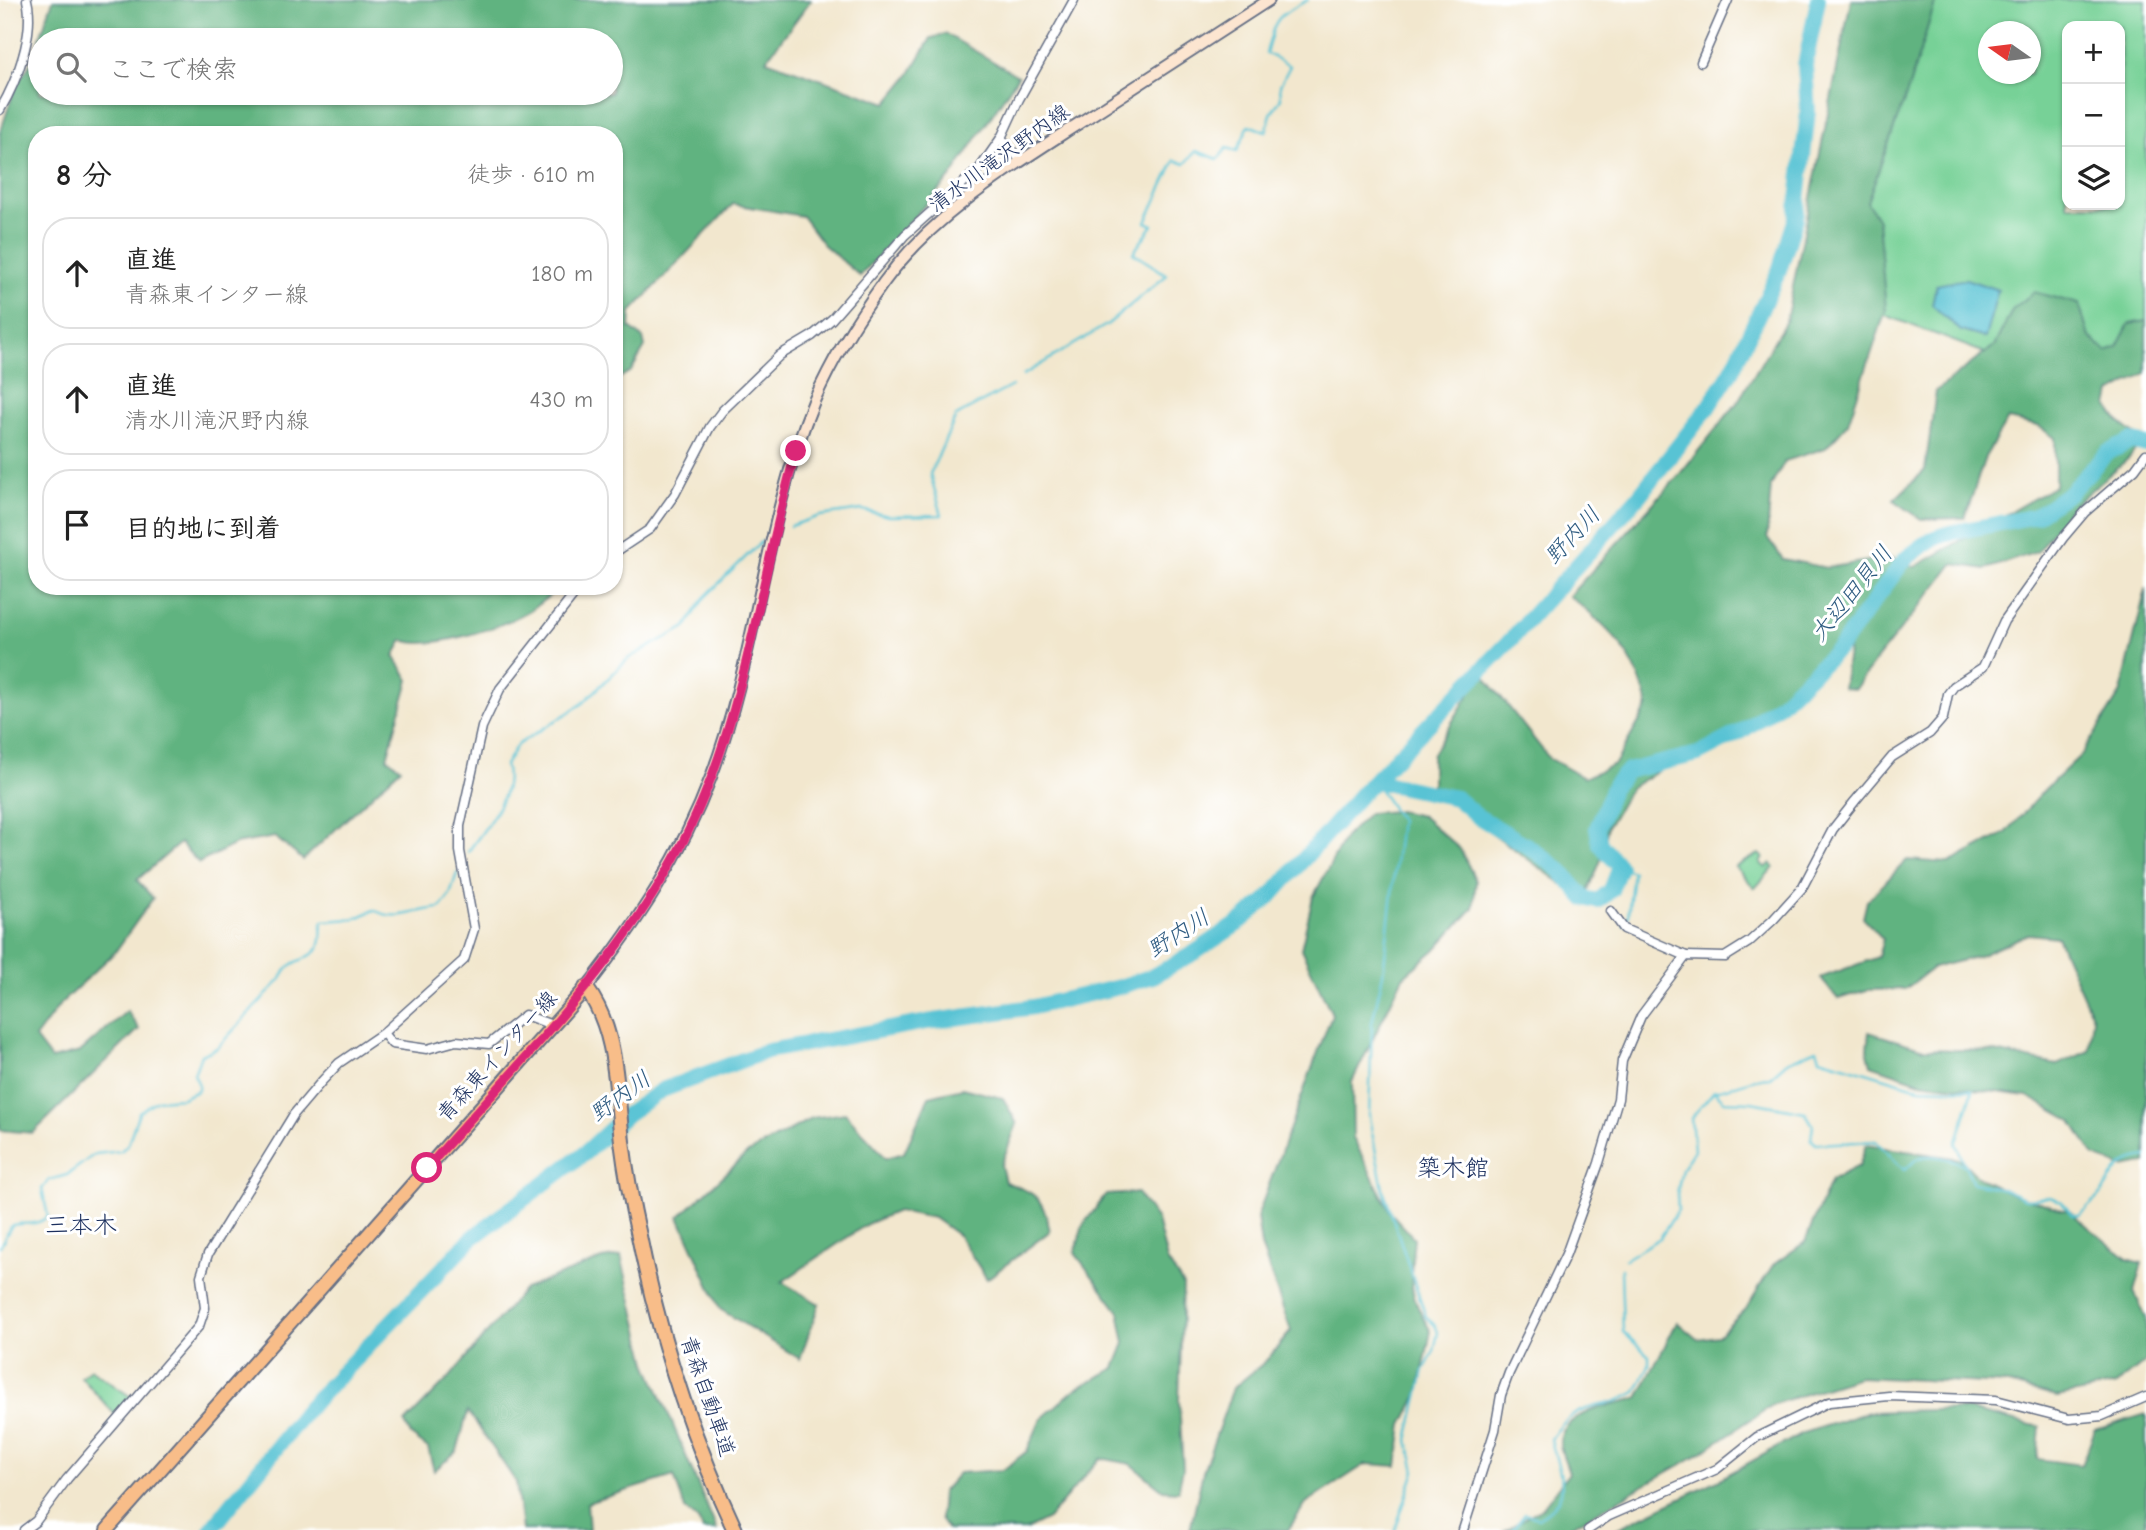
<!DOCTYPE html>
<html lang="ja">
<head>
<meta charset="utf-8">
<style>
	body { margin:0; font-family:"Comic Neue","Klee One",sans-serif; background:#f2f2f2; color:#222 }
	.controls { position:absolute; right:21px; top:21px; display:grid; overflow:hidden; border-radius:14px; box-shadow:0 2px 5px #0004 }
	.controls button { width:63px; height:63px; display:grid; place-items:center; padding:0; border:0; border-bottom:2px solid #e0e0e0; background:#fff; color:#222; font:35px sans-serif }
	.compass { position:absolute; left:1978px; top:21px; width:63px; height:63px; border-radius:50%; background:#fff; box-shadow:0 2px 5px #0004; rotate:284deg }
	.stop { position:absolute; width:21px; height:21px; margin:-16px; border:5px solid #db2777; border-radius:50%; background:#fff }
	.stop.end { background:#db2777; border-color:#fff; box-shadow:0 2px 7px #0008 }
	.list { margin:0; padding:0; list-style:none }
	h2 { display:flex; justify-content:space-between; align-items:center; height:91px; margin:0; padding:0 28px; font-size:30px }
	h2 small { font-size:23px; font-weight:400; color:#767676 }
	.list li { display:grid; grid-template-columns:46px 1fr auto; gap:21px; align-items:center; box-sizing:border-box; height:112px; margin:0 14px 14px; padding:0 14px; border:2px solid #e0e0e0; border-radius:28px }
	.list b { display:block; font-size:26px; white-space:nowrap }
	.list p { margin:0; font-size:23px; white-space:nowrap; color:#767676 }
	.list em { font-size:23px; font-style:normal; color:#767676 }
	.icon { flex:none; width:38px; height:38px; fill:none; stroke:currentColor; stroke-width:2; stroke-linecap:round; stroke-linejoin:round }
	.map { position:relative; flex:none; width:2146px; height:1530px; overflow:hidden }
	.search { position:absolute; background:#fff; box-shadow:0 2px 5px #0004; left:28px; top:28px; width:595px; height:77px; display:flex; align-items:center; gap:18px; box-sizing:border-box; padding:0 24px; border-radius:38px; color:#767676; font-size:26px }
	.panel { position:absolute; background:#fff; box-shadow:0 2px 5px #0004; left:28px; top:126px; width:595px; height:469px; border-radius:28px }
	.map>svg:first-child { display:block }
</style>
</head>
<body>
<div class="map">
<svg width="2146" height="1530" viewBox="0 0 2146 1530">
	<rect width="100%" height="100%" fill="#fff"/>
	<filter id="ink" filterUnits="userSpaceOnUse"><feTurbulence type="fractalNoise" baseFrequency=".0143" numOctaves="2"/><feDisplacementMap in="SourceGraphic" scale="14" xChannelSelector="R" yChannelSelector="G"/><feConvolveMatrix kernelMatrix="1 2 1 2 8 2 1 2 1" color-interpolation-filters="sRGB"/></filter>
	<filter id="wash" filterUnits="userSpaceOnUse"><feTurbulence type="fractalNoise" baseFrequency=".00686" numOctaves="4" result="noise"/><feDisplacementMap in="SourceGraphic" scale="28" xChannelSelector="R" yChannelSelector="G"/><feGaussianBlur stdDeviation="1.57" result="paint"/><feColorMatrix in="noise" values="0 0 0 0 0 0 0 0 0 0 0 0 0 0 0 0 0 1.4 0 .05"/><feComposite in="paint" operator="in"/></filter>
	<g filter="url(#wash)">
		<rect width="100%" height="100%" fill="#f2e7ce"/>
		<!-- green -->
		<g fill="#77d197" stroke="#49807a" stroke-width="2" fill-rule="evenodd">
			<path d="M1911,0H2146V367L2003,360L1856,304L1853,223ZM2067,26H2120V205H2067ZM1988,32H2030V74H1988Z"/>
			<path d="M1759,854L1763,858L1760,863L1766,868L1771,863L1774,867L1755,888L1735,867Z"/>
			<path d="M90,1369L134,1399L117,1417L81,1377Z"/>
		</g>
		<!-- forest -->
		<g fill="#61b380" stroke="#3e716f" stroke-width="2" fill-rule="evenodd">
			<path d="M53,0H811L766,60L887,103L908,77L931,38L946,34L1018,76L951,177L860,276L823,244L802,216L733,204L631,312L630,328L643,338L645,347L631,371L614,381V135H37V586H561C550,595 539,605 527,612C501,627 430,651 403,640L394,656L409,680L387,758L401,768L303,860L275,837L235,844L199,863L180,843L137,880L153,898L115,952L61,1003L35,1038L51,1059L80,1052L127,1011L139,1029L33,1133L0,1130V133L16,85L31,63ZM40,40H611V93H40Z"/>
			<path d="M1851,0H1936L1908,90L1867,202L1878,220L1886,310L1848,423L1826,448L1785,461L1771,486L1767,537L1783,559L1827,568L1890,557L1915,567L2055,486V438L2038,426L2008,419L1985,457L1965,518L1921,519L1894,500L1925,470L1936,391L1994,346L2013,309L2034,292L2079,304L2089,336L2107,352L2117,347L2129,324L2146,321V373L2111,393L2108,406L2118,421L2142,440L2130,457L2070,508L2037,552L1986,569L1953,564C1921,607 1885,645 1855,689L1843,688L1852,621L1819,664L1762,718L1677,760L1630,788L1608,826L1601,860L1587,894L1569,889L1432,789V755L1482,673L1549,758L1584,778L1615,764L1648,706C1636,653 1610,629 1569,596L1679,475L1737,403L1786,321Z"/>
			<path d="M2146,588V1163L2122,1167L2094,1156L2072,1121L2027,1096L1920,1082L1871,1065L1867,1049L1869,1032L1924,1049L1991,1051L2057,1065L2089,1051L2093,1018L2057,937L2028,934L1979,956L1933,968L1905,989L1867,990L1838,999L1820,978L1878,957L1883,939L1863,918L1867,901L1907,860L1949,863L2006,833L2044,790L2082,754L2121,692Z"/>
			<path d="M1398,811L1422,816L1460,849L1476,881L1473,908L1435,950L1403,977L1352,1082L1353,1138L1390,1212L1414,1238C1410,1280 1407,1294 1431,1331L1418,1395L1403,1425L1397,1466L1366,1464L1306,1503L1288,1530H1190L1203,1472L1233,1388L1266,1361L1291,1331L1261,1246L1257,1217L1332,1014L1301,949L1313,897L1345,837L1369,813Z"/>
			<path d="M962,1088L1003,1098L1017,1124L1001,1165L1005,1182C1038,1194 1042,1197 1050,1231L987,1279L959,1236L934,1218L897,1211L867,1224L782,1282L819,1304L800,1359L720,1309L679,1217L748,1153L812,1118L845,1113L886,1158L904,1153L929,1096Z"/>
			<path d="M1866,1145L1960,1159L1979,1178L2015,1195L2069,1211L2127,1259L2142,1263L2134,1292L2146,1318V1361L2116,1385L2057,1397L2008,1384L1859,1377L1774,1404L1696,1456L1565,1530H1506L1543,1507L1569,1473C1567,1464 1559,1450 1560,1441C1564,1410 1614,1405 1638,1398L1677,1322L1697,1339L1718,1336L1746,1309L1773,1265L1805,1242L1831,1180L1859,1166Z"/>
			<path d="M1137,1193L1157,1220L1167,1260L1183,1285L1179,1400L1183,1469L1178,1491L1163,1490L1131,1464L1100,1458L1048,1519L1026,1530H948L940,1518L942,1492L959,1473L1003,1470L1027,1451L1041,1419L1074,1390L1115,1368L1125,1343L1119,1312L1075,1253L1083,1225L1106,1195Z"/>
			<path d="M621,1256L647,1363L717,1530H703L698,1520L685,1509L674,1476L587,1503L589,1530H522L516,1482L468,1411L457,1451L434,1471L428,1448L411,1435L405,1423L450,1377L524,1289L602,1259Z"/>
			<path d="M1965,1409L2040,1427L2037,1459L2081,1465L2095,1430L2146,1414V1530H1614L1716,1481L1803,1433L1869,1412Z"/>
		</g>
		<!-- water -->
		<path fill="#59c3d4" stroke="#3a7999" stroke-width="2" d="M1966,279L1998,290L1985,338L1961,331L1932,305L1936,285Z"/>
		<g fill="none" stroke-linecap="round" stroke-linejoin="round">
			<!-- stream -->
			<g stroke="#59c3d4" stroke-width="2.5">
				<path d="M1023,375L1108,324L1167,275L1133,253L1153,225L1146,222L1175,160L1185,164L1196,151L1218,159L1227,148L1237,151L1249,125L1266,132L1271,114L1281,98L1280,85L1290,66L1266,53C1277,17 1272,19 1308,0"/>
				<path d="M790,526L820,516L862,510L889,516L942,515L930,474L956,416L1012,386"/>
				<path d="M1374,781L1400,820L1383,974L1372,1023L1369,1117L1383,1189L1426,1317L1435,1325L1438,1332L1434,1351L1424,1371L1408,1440L1415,1471L1395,1530"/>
				<path d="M468,852C484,829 515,794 505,765L517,745L582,704L629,658L686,627L704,598L761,542"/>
				<path d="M1620,867L1633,872L1628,916L1624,925"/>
				<path d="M1714,1091L1724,1101L1751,1102L1805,1112L1813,1125L1811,1139L1816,1144L1876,1141L1904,1170C1910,1167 1912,1162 1917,1159C1929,1152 1955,1160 1966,1166"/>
				<path d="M0,1246C4,1240 7,1231 12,1226C17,1220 35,1229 48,1216L42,1189L49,1180L67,1175L95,1154L121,1151L128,1144L139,1112L157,1100L182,1098L197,1091L199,1085L194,1074L201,1055L217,1048L281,979C288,960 302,963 315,952C325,943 319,930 323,921L354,919L374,910C397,923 417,909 440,908L450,895L457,873"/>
				<path d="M1625,1259L1660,1238L1678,1210L1677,1194L1682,1169L1694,1150L1691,1118L1714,1091C1734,1088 1750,1077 1770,1077L1787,1062L1817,1049L1820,1058L1919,1088L1973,1090L1956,1144L1973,1183L2004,1189L2026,1199L2050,1197L2062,1202L2072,1215H2080C2087,1207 2098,1199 2104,1190C2119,1169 2116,1162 2146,1157"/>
				<path d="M1512,1530L1525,1514L1538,1518C1577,1496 1558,1473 1551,1439C1579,1396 1599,1414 1636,1392L1649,1366V1356L1623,1332L1621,1269"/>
			</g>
			<!-- river -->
			<g stroke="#59c3d4" stroke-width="16">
				<path d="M1374,781L1456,798L1477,816L1531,848L1560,870L1584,898L1598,901L1611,890L1620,867L1600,844L1597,828L1614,785L1627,771L1698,754L1742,731L1780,704L1840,647L1905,559L1932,539L1950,533L2036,516L2070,492L2107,453L2131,441L2146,445"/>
				<path d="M211,1530L308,1408L472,1238L585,1153L627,1114L662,1090L767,1051L927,1022L1033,1007L1119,987L1153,976L1194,953L1239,923L1272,895L1364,791L1506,645L1638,497L1707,409L1731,372L1779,271L1796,218L1808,112L1805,65L1818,0"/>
			</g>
		</g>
	</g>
	<g filter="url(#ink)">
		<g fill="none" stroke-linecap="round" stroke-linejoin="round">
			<!-- minor casing -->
			<g stroke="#666f85" stroke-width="11">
				<g id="minor">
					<path d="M1701,62L1728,0"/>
					<path d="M0,110C17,81 35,34 27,0"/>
					<path d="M1001,138L1021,161"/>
					<path d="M614,553L650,529L675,494L710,427L722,411L780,355L812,336L832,319L905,235L980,168L1001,138L1019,99L1074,0"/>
					<path d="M1611,911L1624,929L1686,956"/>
					<path d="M383,1033L392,1044L427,1049L456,1041L489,1044L525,1015L552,1025"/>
					<path d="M24,1530L36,1521L67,1479L199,1326L205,1308L201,1276L208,1254L294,1114L322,1081L339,1063L383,1033L464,960L474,929L460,851V826L482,727L500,689L581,586"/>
					<path d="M1463,1530L1495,1430L1501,1395L1509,1373L1566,1254L1599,1163L1618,1099L1622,1061L1641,1016L1686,956L1725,957L1749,942L1773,920L1802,888L1833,829L1855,801L1892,757L1930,733L1943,718L1948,694L1954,686L1983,667L2004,621L2063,538L2085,512L2135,469L2146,454"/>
					<path d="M1588,1530L1609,1516L1717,1469L1757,1437L1829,1402L1889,1396L1996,1400L2069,1419L2102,1416L2146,1397"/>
				</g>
			</g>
			<!-- secondary casing -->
			<g stroke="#666f85" stroke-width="14">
				<path id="secondary" d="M586,988C637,923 682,855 711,777C757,655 764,522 814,401C832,360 858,318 884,282C935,212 1013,166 1084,120C1146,80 1207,40 1269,0"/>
			</g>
			<!-- primary casing -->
			<g stroke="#666f85" stroke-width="16">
				<path id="primary" d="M107,1530L586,988"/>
			</g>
			<!-- motorway casing -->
			<g stroke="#666f85" stroke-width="18">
				<path id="motorway" d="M586,988C618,1031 616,1090 622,1141C626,1173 632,1205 639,1236C659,1336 692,1438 735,1530"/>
			</g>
			<!-- minor -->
			<use href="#minor" stroke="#fff" stroke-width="8"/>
			<!-- secondary -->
			<use href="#secondary" stroke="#fce5d0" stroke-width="10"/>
			<!-- primary -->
			<use href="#primary" stroke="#f8bd89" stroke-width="12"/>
			<!-- motorway -->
			<use href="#motorway" stroke="#f8bd89" stroke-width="14"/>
		</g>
	</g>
	<g fill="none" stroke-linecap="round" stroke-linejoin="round" filter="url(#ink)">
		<!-- route -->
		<path stroke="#db2777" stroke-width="9" d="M427,1168C519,1062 624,961 687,834C746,715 760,578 796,451"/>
	</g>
	<g text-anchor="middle" stroke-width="6" stroke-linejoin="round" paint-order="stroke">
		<!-- street labels -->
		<g font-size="21" fill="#1b2f5e" stroke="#fff">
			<text transform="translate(999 158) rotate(-36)" y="7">清水川滝沢野内線</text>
			<text transform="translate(497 1056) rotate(-48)" y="7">青森東インター線</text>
			<text transform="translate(708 1396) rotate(71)" y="7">青森自動車道</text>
		</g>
		<!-- water labels -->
		<g font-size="23" font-style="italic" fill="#2e5b81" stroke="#fff">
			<text transform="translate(1572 535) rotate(-47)" y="8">野内川</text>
			<text transform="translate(1851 593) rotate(-51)" y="8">大辺田貝川</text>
			<text transform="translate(1178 933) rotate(-33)" y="8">野内川</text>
			<text transform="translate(620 1096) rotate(-36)" y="8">野内川</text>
		</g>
		<!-- quarter labels -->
		<g font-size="24" fill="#1b2f5e" stroke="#fff">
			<text x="1453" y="1176">築木館</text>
			<text x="81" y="1233">三本木</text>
		</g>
	</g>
</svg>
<div class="controls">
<button>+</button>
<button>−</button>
<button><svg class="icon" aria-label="layers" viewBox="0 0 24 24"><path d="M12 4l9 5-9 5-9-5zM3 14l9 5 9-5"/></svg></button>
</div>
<svg class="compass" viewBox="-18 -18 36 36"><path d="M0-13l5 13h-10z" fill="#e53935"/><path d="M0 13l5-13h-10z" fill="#767676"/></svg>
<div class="stop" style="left:427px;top:1168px"></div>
<div class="stop end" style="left:796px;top:451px"></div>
<div class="search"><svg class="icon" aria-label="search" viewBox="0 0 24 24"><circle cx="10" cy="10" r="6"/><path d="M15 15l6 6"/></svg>ここで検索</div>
<section class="panel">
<h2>8 分<small>徒歩 · 610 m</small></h2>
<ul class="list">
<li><svg class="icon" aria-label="ahead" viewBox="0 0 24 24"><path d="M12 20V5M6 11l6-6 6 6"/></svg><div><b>直進</b><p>青森東インター線</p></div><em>180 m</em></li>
<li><svg class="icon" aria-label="ahead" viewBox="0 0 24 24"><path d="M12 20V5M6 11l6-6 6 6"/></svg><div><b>直進</b><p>清水川滝沢野内線</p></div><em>430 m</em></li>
<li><svg class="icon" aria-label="arrive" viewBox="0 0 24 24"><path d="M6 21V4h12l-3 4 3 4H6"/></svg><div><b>目的地に到着</b></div></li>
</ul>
</section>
</div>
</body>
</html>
